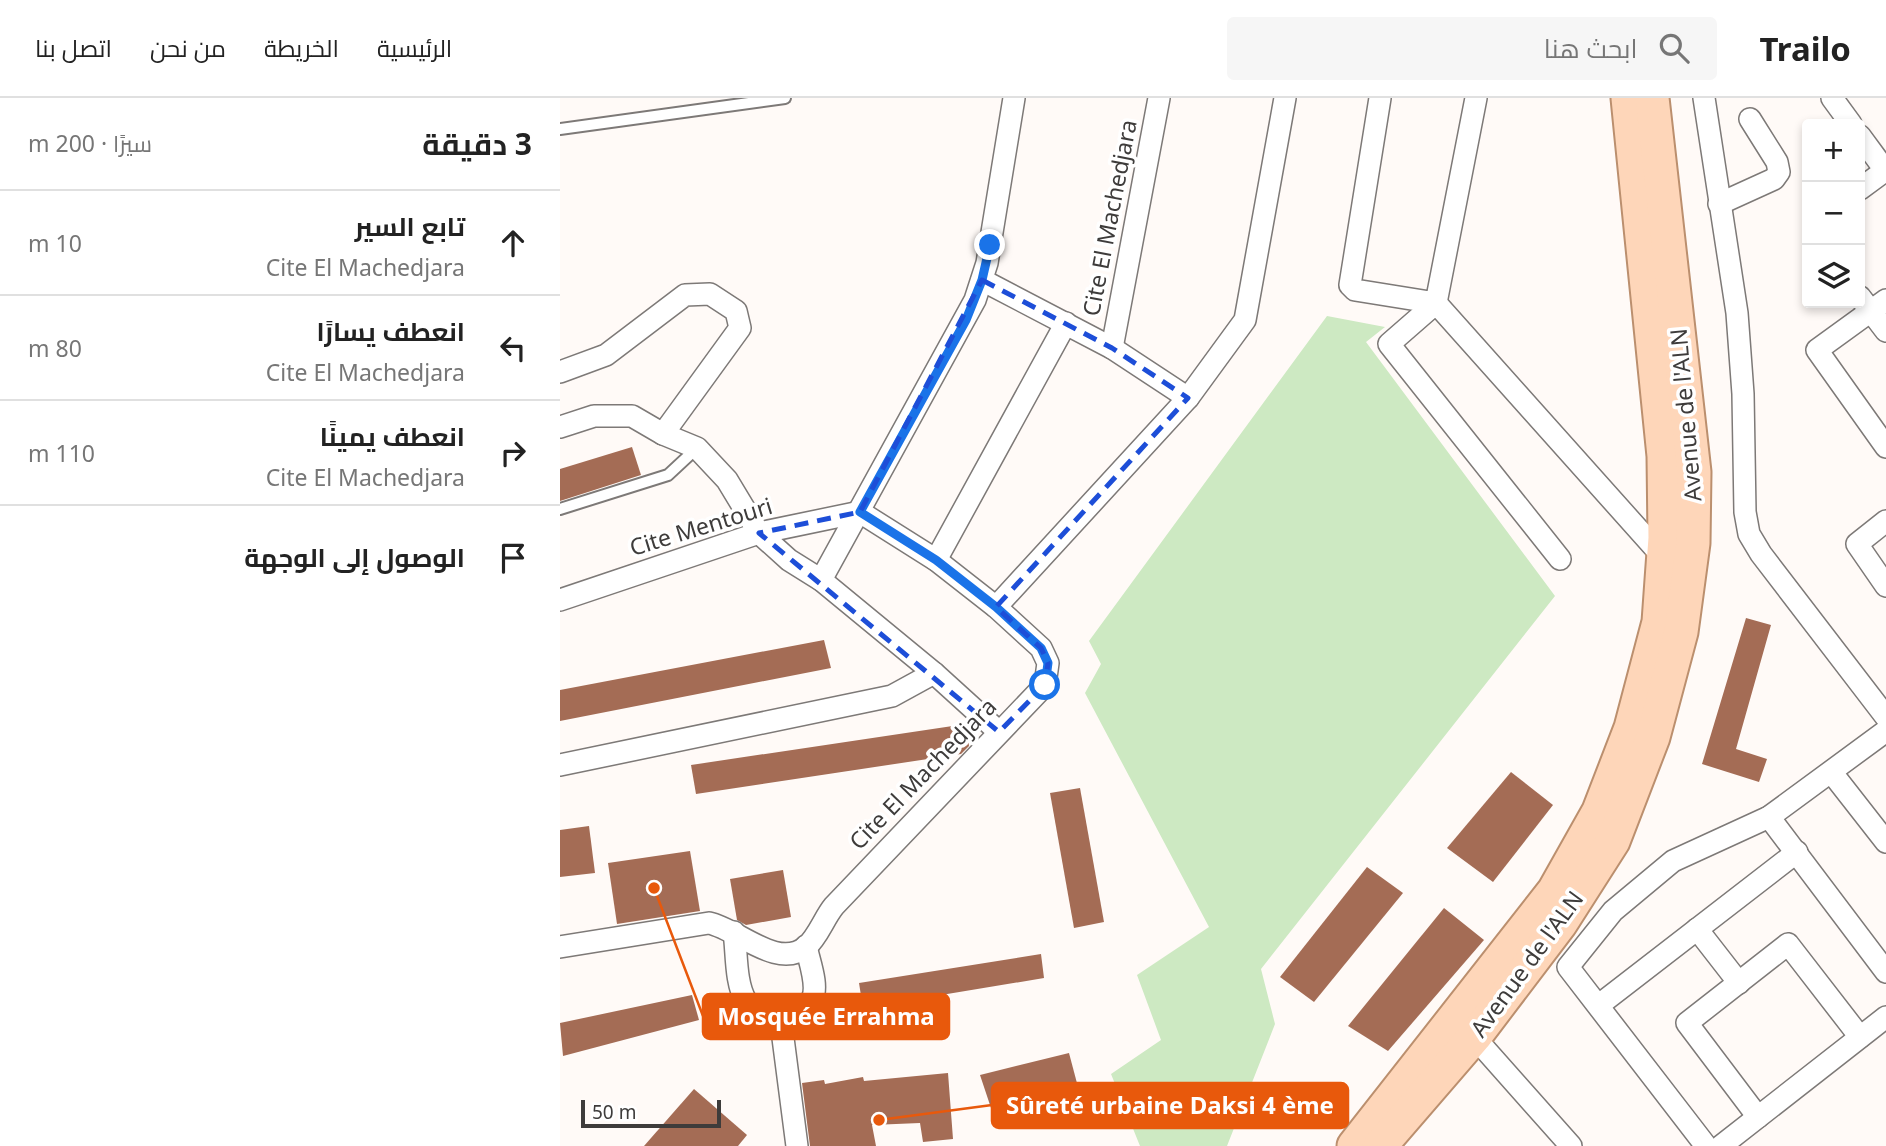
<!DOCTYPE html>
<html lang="ar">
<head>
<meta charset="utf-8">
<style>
	body { margin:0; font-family:"Noto Sans",Cairo,sans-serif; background:#f6f6f6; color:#222; direction:rtl }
	.controls { position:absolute; right:21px; top:21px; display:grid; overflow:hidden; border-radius:7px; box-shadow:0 4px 10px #0003 }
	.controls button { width:63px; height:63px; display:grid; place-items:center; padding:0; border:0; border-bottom:2px solid #e0e0e0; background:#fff; color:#222; font:35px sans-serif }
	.scale { position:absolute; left:21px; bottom:18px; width:140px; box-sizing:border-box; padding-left:7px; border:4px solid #3e3c3b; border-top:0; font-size:19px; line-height:24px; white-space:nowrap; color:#3e3c3b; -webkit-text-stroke:5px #fff; paint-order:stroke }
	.stop { position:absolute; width:21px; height:21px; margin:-16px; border:5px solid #1a73e8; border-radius:50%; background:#fff }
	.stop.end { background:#1a73e8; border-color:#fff; box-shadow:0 2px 7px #0008 }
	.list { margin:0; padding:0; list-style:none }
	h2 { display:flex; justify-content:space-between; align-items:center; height:91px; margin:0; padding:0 28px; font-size:30px }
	h2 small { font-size:23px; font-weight:400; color:#767676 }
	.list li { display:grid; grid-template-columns:46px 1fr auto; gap:21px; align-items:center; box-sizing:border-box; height:105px; padding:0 28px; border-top:2px solid #e0e0e0 }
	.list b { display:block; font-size:26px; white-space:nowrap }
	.list p { margin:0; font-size:23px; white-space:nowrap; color:#767676 }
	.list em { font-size:23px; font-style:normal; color:#767676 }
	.icon { flex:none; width:38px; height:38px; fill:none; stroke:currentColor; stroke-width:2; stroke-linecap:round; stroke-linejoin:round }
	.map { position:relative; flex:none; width:1326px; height:1048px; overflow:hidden; direction:ltr }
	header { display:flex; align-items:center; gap:42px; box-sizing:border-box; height:98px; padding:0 35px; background:#fff; border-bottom:2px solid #e0e0e0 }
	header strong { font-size:33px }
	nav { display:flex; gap:38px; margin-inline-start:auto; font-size:24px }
	.search { width:490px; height:63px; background:#f6f6f6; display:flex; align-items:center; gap:18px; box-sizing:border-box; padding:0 24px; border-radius:7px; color:#767676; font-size:26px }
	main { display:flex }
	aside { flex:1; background:#fff }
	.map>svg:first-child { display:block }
</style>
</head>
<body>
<header>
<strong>Trailo</strong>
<div class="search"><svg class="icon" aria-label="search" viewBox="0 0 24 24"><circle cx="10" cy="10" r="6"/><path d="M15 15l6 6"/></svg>ابحث هنا</div>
<nav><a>الرئيسية</a><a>الخريطة</a><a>من نحن</a><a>اتصل بنا</a></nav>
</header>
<main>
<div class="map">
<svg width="1326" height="1048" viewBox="0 0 1326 1048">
	<rect width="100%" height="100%" fill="#fffaf7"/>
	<!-- green -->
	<path fill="#cde9c2" d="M767,218L825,229L806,244L995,498L701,871L715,926L667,1048H580L551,976L601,942L577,877L649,829L525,595L541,566L529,543Z"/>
	<!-- building -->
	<g fill="#a46c55">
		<path d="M72,349L81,377L0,403V371Z"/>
		<path d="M1186,520L1211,527L1176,651L1207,661L1199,684L1142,666Z"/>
		<path d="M264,542L271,570L0,623V592Z"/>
		<path d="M406,626L409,648L401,656L136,696L131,667Z"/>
		<path d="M951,674L993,707L933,784L887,750Z"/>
		<path d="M520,690L544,824L514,830L490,695Z"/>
		<path d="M29,728L35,775L0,779V732Z"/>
		<path d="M130,753L140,813L57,826L48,765Z"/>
		<path d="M807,769L843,795L754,904L720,879Z"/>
		<path d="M223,772L231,819L186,827L177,822L170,781Z"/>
		<path d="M884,810L924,842L828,953L788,928Z"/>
		<path d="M481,856L484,880L303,910L299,885Z"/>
		<path d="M132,897L139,922L3,958L0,925Z"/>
		<path d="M509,955L518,989L431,1010L420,977Z"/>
		<path d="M388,975L393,1041L363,1044L360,1025L312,1027L316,1048H250L242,985L264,982L265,986L303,979L304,983Z"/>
		<path d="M134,991L187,1037L178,1048H84Z"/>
	</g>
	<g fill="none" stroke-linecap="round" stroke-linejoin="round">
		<!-- lane casing -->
		<g stroke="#7d7977" stroke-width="14">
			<g id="lane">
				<path d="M0,31L225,0"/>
				<path d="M0,411L108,377L137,350"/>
			</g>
		</g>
		<!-- street casing -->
		<g stroke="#7d7977" stroke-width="24">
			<g id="street">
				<path d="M820,0L790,187L795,192L876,205L916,0"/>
				<path d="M1144,0L1177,215L1183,296L1185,414L1189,436L1201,456L1326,619"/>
				<path d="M1272,0L1291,26"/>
				<path d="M1300,38L1325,72"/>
				<path d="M1300,91L1326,72"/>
				<path d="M1159,106L1214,81L1219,74L1217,64L1190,21"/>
				<path d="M422,182L552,250L628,300"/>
				<path d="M1300,199L1326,233"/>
				<path d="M1326,202L1257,252L1326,349"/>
				<path d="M552,250L599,0"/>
				<path d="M0,274L46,257L125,197L150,196L176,213L180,230L103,336"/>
				<path d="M0,329L34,318H72L103,336L137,350L167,382L199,435L229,462L261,482L374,575L439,634"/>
				<path d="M1326,423L1297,446L1326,488"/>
				<path d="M1000,461L829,246L876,205L1103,459"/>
				<path d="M376,462L506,225"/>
				<path d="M261,482L415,202L427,165L454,0"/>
				<path d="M0,502L199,435L300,414L376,462L436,509L481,550L488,565L485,587L274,808C264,820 258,839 246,849C217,872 178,831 149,825L0,849"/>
				<path d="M436,509L628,300L685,222L725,0"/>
				<path d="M0,667L332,598L374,575"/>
				<path d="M1272,675L1326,744"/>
				<path d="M1209,719L1326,874"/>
				<path d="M1137,831L1179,885"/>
				<path d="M174,834C177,854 175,885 186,903C198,922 242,922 252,901C259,888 249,863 246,848"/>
				<path d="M1039,907L1237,754"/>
				<path d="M220,917L237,1048"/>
				<path d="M908,932L1011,1048"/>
				<path d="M1198,1019L1127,925L1228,846L1300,939"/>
				<path d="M1146,1048L1008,869L1053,813L1113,763L1209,719L1326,633"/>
				<path d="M1161,1048L1326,919"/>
			</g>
		</g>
		<!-- primary casing -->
		<g stroke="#bb8f6e" stroke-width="37">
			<g id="primary">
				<path d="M794,1048L994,793L1039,713L1071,630L1099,524L1105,440L1104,358L1068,0"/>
				<path d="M820,1048L915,938L1000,826L1053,743L1093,639L1121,534L1133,445L1134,374L1092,0"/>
			</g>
		</g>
		<!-- lane -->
		<use href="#lane" stroke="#fff" stroke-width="10"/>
		<!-- street -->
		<use href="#street" stroke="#fff" stroke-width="21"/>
		<!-- primary -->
		<use href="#primary" stroke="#fed6b9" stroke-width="33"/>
	</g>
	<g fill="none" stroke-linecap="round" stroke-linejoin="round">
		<!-- route -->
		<path stroke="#1a73e8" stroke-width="9" d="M430,147L422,182L406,222L300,414L376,462L436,509L481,550L488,565L485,587"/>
	</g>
	<!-- marked area -->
	<path fill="none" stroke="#1d4ed8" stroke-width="5" stroke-dasharray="14 9" stroke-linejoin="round" d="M422,182L552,250L628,300L436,509L481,550L488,565L485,587L439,634L199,435L300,414Z"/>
	<g text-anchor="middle" stroke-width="7" stroke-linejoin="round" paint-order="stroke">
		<!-- street labels -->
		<g font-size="23" fill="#3e3c3b" stroke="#fff">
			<text transform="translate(550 120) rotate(-79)" y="8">Cite El Machedjara</text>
			<text transform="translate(1126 317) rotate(-95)" y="8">Avenue de l'ALN</text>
			<text transform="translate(141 429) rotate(-17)" y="8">Cite Mentouri</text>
			<text transform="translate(363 676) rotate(-46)" y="8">Cite El Machedjara</text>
			<text transform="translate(967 866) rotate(-54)" y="8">Avenue de l'ALN</text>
		</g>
	</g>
	<!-- callouts -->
	<path fill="none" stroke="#e8590c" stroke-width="2.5" d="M94 790L143 918M319 1022L432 1007"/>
	<g fill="#e8590c" stroke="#fff" stroke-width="2.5">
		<circle cx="94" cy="790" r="7"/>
		<circle cx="319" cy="1022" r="7"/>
	</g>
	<g fill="#e8590c" stroke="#e8590c" stroke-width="2.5">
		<rect x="143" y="896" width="246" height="45" rx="7"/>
		<rect x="432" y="985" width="356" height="45" rx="7"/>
	</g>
	<g font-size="24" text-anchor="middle" font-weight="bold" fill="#fff">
		<text x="266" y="927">Mosquée Errahma</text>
		<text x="610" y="1016">Sûreté urbaine Daksi 4 ème</text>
	</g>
</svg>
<div class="controls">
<button>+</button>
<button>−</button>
<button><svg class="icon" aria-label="layers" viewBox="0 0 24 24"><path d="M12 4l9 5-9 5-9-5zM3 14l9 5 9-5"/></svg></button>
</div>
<div class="scale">50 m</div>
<div class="stop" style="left:485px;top:587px"></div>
<div class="stop end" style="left:430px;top:147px"></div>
</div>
<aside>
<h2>3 دقيقة<small>سيرًا · 200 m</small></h2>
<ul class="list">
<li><svg class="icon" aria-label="ahead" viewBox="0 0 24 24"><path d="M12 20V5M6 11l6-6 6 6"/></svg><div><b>تابع السير</b><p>Cite El Machedjara</p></div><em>10 m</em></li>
<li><svg class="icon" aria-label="left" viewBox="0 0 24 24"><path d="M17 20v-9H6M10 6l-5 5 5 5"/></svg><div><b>انعطف يسارًا</b><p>Cite El Machedjara</p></div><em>80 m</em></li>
<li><svg class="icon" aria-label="right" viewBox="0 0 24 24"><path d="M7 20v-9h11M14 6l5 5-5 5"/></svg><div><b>انعطف يمينًا</b><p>Cite El Machedjara</p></div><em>110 m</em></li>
<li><svg class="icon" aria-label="arrive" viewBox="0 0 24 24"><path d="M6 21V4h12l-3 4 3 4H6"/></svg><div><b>الوصول إلى الوجهة</b></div></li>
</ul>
</aside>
</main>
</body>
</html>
